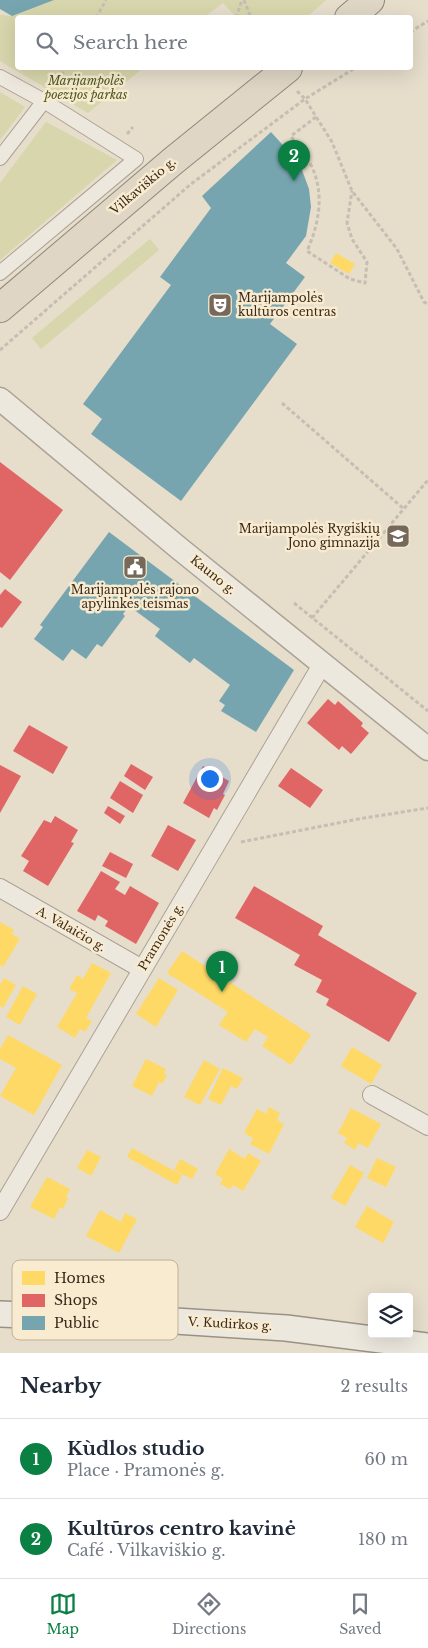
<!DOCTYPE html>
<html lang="en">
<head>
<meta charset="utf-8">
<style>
	body { margin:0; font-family:"Libre Baskerville",serif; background:#f2f2f3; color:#1f2937 }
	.controls { position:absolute; right:15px; bottom:15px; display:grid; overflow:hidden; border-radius:5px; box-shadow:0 5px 20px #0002 }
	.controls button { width:45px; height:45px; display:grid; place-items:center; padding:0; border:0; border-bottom:1px solid #e0e1e3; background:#fff; color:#1f2937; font:25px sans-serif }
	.you { position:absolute; left:209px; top:778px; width:18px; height:18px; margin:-12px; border:4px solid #fff; border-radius:50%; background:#1a73e8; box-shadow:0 0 0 8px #1a73e833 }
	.badge { display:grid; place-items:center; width:32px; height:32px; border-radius:50%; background:#0b8043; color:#fff; font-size:16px; font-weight:700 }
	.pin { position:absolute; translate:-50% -41px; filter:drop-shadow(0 1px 2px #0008) }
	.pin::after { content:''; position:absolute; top:26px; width:18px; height:15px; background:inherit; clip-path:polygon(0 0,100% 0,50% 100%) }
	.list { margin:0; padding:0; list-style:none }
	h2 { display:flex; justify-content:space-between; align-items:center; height:65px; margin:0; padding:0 20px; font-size:21px }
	h2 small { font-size:16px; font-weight:400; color:#747a83 }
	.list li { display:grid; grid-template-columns:32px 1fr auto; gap:15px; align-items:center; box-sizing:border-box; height:80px; padding:0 20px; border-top:1px solid #e0e1e3 }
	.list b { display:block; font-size:19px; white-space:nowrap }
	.list p { margin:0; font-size:16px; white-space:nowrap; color:#747a83 }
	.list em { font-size:16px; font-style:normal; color:#747a83 }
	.icon { flex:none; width:28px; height:28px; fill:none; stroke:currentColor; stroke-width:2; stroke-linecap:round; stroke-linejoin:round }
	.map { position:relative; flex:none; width:428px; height:1353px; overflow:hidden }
	.search { position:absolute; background:#fff; box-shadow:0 5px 20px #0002; left:15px; right:15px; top:15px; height:55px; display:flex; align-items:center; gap:12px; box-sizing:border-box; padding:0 18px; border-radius:5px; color:#747a83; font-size:19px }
	.sheet { height:225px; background:#fff }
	nav { display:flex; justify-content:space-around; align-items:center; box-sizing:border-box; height:70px; border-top:1px solid #e0e1e3; background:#fff; font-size:14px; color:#747a83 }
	nav a { display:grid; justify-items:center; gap:2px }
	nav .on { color:#0b8043 }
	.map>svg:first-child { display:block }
</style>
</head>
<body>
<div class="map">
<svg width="428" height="1353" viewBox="0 0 428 1353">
	<rect width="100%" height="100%" fill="#e6ddcb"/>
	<!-- green -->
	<g fill="#d7d6ac">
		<path d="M53,0H326L307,17H236L223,3L204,17L18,18V68H143L88,113L0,61V15L12,16Z"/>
		<path d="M0,92L25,107L0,140Z"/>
		<path d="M46,122L117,160L0,260V183Z"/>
		<path d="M150,239L159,250L41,349L32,338Z"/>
	</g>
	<!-- homes -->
	<g fill="#ffd966">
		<path d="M336,253L355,264L349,274L330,263Z"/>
		<path d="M0,922L14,930L12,934L20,939L3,967L0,965Z"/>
		<path d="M182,951L311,1035L291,1065L262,1046L268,1037L255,1029L246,1042L219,1025L228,1012L167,973Z"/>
		<path d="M92,963L111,973L86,1018L92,1021L85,1032L80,1029L75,1038L57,1027L77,993L69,989L77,975L83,979Z"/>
		<path d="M4,978L16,985L3,1008L0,1006V985Z"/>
		<path d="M159,978L178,990L156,1027L136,1014Z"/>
		<path d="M23,986L37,994L20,1025L6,1017Z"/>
		<path d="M8,1035L62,1065L34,1115L0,1096L16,1068L0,1059V1049Z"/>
		<path d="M352,1047L382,1065L371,1084L341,1066Z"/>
		<path d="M146,1059L166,1069L164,1073L167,1075L162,1084L159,1082L152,1096L132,1086Z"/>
		<path d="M204,1060L220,1069L200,1105L184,1097Z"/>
		<path d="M223,1068L243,1078L237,1089L231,1086L221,1105L208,1099Z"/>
		<path d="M269,1107L280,1113L277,1120L284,1124L269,1154L250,1144L253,1138L244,1133L257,1109L266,1114Z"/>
		<path d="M351,1108L381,1124L368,1148L358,1143L355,1150L344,1143L347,1138L338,1133Z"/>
		<path d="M132,1148L182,1175L177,1185L127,1157Z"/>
		<path d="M229,1149L245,1159L248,1153L261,1161L243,1191L233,1185L230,1189L220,1184L223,1179L215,1174Z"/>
		<path d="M87,1150L101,1157L91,1176L77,1168Z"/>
		<path d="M377,1158L396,1167L386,1187L367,1178Z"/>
		<path d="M180,1159L198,1169L192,1179L174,1170Z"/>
		<path d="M350,1165L364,1173L345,1206L331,1198Z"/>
		<path d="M47,1177L70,1189L66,1197L68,1198L63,1209L60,1207L54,1219L30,1207Z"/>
		<path d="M367,1206L394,1222L383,1243L355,1227Z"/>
		<path d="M100,1210L121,1222L125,1213L137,1219L119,1253L86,1236Z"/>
	</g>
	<!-- shops -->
	<g fill="#e06666">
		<path d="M0,462L63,510L10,580L0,572Z"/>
		<path d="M5,589L22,602L2,628L0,627V595Z"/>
		<path d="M328,699L335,705L338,701L363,723L361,726L369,733L351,754L342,746L339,750L307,723Z"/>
		<path d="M29,725L68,747L53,774L13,751Z"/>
		<path d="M131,764L153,777L145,790L124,776Z"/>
		<path d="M0,765L21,776L0,813Z"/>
		<path d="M203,766L229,781L223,794L225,795L217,810L214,808L209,818L183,803Z"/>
		<path d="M291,768L323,790L310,808L278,786Z"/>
		<path d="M120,781L143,795L133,813L110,798Z"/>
		<path d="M108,806L125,816L120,824L104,813Z"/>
		<path d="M55,816L78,830L71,842L74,843L48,886L23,871L29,861L21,856L44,820L51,823Z"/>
		<path d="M168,825L196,840L178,871L151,856Z"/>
		<path d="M110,852L133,864L126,878L102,866Z"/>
		<path d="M101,871L120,882L115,889L125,895L130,886L159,903L136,944L105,926L108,921L98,915L95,921L77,911Z"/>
		<path d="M254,886L323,926L318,935L417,993L389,1042L326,1005L329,999L316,992L322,980L294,965L300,955L235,918Z"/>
	</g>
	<!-- public -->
	<g fill="#76a5af">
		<path d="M0,0H54L12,16L0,9Z"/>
		<path d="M271,132L290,153L302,170L309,189L311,207L306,236L286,263L305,277L270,324L297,344L181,501L91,434L102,419L83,404L171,285L160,277L211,208L202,196Z"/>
		<path d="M109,532L294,670L256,732L221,711L225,705L219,701L230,685L194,658L190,663L155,636L160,629L129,606L123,614L125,616L102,647L97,644L86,659L72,649L63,661L34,639L43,627L40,625Z"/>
	</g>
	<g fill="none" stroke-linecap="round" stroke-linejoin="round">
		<!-- pedestrian casing -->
		<g stroke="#aba295" stroke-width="16">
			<g id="pedestrian">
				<path d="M0,77L44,101"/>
				<path d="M0,158L44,101L136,159L0,273"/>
			</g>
		</g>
		<!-- minor casing -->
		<g stroke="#aba295" stroke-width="20">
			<g id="minor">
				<path d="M0,888L142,969"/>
				<path d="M372,1095L428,1126"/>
				<path d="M0,1211L323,663"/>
			</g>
		</g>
		<!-- tertiary casing -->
		<g stroke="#aba295" stroke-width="25">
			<path id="tertiary" d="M0,399L180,549L428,749"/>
		</g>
		<!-- secondary casing -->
		<g stroke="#9a9185" stroke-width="28">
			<path id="secondary" d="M0,1314L175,1321L286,1328L428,1346"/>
		</g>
		<!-- trunk casing -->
		<g stroke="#90877b" stroke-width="30">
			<g id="trunk">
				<path d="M349,18L370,0"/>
				<path d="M0,308L173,161L288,68"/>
			</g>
		</g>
		<!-- path -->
		<g stroke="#c6beb4" stroke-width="3" stroke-dasharray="4 2.5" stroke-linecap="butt">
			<path d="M244,0L251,18"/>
			<path d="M96,18L106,0"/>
			<path d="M236,18L242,0"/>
			<path d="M410,32L428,21"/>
			<path d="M54,86L66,68"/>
			<path d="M297,91L305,99L332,142L352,191L397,249L424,302L428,304"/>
			<path d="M316,117L291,136C297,145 305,155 311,165C325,193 319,224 307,251L350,279L365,283L367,262L352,239L347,223L352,191"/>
			<path d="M127,134L133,127"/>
			<path d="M0,350L191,184L305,99L355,68"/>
			<path d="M282,403L404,509"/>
			<path d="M294,603L428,711"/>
			<path d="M312,618L428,480"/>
			<path d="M241,842L364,818L428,808"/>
		</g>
		<!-- pedestrian -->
		<use href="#pedestrian" stroke="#ede8de" stroke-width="14"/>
		<!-- minor -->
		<use href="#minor" stroke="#ede8de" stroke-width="18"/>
		<!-- tertiary -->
		<use href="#tertiary" stroke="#ede8de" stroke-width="22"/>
		<!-- secondary -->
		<use href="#secondary" stroke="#ede8de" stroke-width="25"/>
		<!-- trunk -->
		<use href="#trunk" stroke="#dfd6c5" stroke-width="28"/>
	</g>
	<!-- icons -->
	<defs>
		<g id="theatre-square" transform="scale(1.25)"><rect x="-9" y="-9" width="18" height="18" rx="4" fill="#766959" stroke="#f8ebd0"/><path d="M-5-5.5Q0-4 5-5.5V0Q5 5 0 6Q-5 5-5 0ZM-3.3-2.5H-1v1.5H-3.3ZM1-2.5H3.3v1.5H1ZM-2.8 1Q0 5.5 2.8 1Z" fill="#fff"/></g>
		<g id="school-square" transform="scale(1.25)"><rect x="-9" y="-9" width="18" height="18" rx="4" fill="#766959" stroke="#f8ebd0"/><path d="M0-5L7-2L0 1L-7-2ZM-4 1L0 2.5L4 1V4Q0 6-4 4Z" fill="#fff"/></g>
		<g id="civic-square" transform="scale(1.25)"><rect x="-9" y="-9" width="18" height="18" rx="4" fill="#766959" stroke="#f8ebd0"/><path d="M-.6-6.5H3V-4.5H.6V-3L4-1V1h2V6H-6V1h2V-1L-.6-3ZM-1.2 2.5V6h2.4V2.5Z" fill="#fff"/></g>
	</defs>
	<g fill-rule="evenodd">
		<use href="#theatre-square" x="220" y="305"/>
		<use href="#school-square" x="398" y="536"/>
		<use href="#civic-square" x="135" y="567"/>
	</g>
	<g text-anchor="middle" stroke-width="5" stroke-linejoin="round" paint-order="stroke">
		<!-- park labels -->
		<g font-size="12" font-style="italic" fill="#4b5821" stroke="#f8ebd0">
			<text x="86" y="85">Marijampolės<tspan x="86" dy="14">poezijos parkas</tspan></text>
		</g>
		<!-- street labels -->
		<g font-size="12" fill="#3a2a1c" stroke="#f8ebd0">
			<text transform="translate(143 186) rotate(-40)" y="4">Vilkaviškio g.</text>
			<text transform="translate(213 575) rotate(39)" y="4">Kauno g.</text>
			<text transform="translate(71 929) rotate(30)" y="4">A. Valaičio g.</text>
			<text transform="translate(161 937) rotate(-59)" y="4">Pramonės g.</text>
			<text transform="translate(230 1324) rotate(3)" y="4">V. Kudirkos g.</text>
		</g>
		<!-- poi labels -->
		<g font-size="12" fill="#3a2a1c" stroke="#f8ebd0" text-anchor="start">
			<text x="238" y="302">Marijampolės<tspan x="238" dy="14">kultūros centras</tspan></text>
			<text x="380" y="533" text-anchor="end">Marijampolės Rygiškių<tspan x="380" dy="14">Jono gimnazija</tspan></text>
			<text x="135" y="594" text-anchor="middle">Marijampolės rajono<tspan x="135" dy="14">apylinkės teismas</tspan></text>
		</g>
	</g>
	<!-- legend -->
	<rect x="12" y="1260" width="166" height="80" rx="8" fill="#f8ebd0" stroke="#bfb19a" stroke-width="1"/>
	<rect x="22" y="1271" width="23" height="14" fill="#ffd966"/>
	<rect x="22" y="1294" width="23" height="13" fill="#e06666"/>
	<rect x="22" y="1316" width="23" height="14" fill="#76a5af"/>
	<g font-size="14" fill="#3a2a1c">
		<text x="54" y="1283">Homes</text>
		<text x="54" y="1305">Shops</text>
		<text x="54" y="1328">Public</text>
	</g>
</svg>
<div class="controls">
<button><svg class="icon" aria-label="layers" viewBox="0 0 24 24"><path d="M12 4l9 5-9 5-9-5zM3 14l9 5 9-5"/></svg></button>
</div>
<div class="you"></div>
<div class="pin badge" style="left:222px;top:992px">1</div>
<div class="pin badge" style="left:294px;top:181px">2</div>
<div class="search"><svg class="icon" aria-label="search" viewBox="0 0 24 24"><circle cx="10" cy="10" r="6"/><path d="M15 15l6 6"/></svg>Search here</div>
</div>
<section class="sheet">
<h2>Nearby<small>2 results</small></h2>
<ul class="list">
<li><span class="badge">1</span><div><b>Kùdlos studio</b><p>Place · Pramonės g.</p></div><em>60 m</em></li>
<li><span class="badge">2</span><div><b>Kultūros centro kavinė</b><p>Café · Vilkaviškio g.</p></div><em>180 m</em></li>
</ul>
</section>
<nav>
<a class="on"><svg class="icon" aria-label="map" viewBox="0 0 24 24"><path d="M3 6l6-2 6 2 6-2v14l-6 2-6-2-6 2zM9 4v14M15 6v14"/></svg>Map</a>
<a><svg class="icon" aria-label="directions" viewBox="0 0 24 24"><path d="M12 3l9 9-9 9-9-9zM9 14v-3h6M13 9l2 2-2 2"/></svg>Directions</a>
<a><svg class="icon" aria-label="saved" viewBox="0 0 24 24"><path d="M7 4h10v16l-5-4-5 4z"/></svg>Saved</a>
</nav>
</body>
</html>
